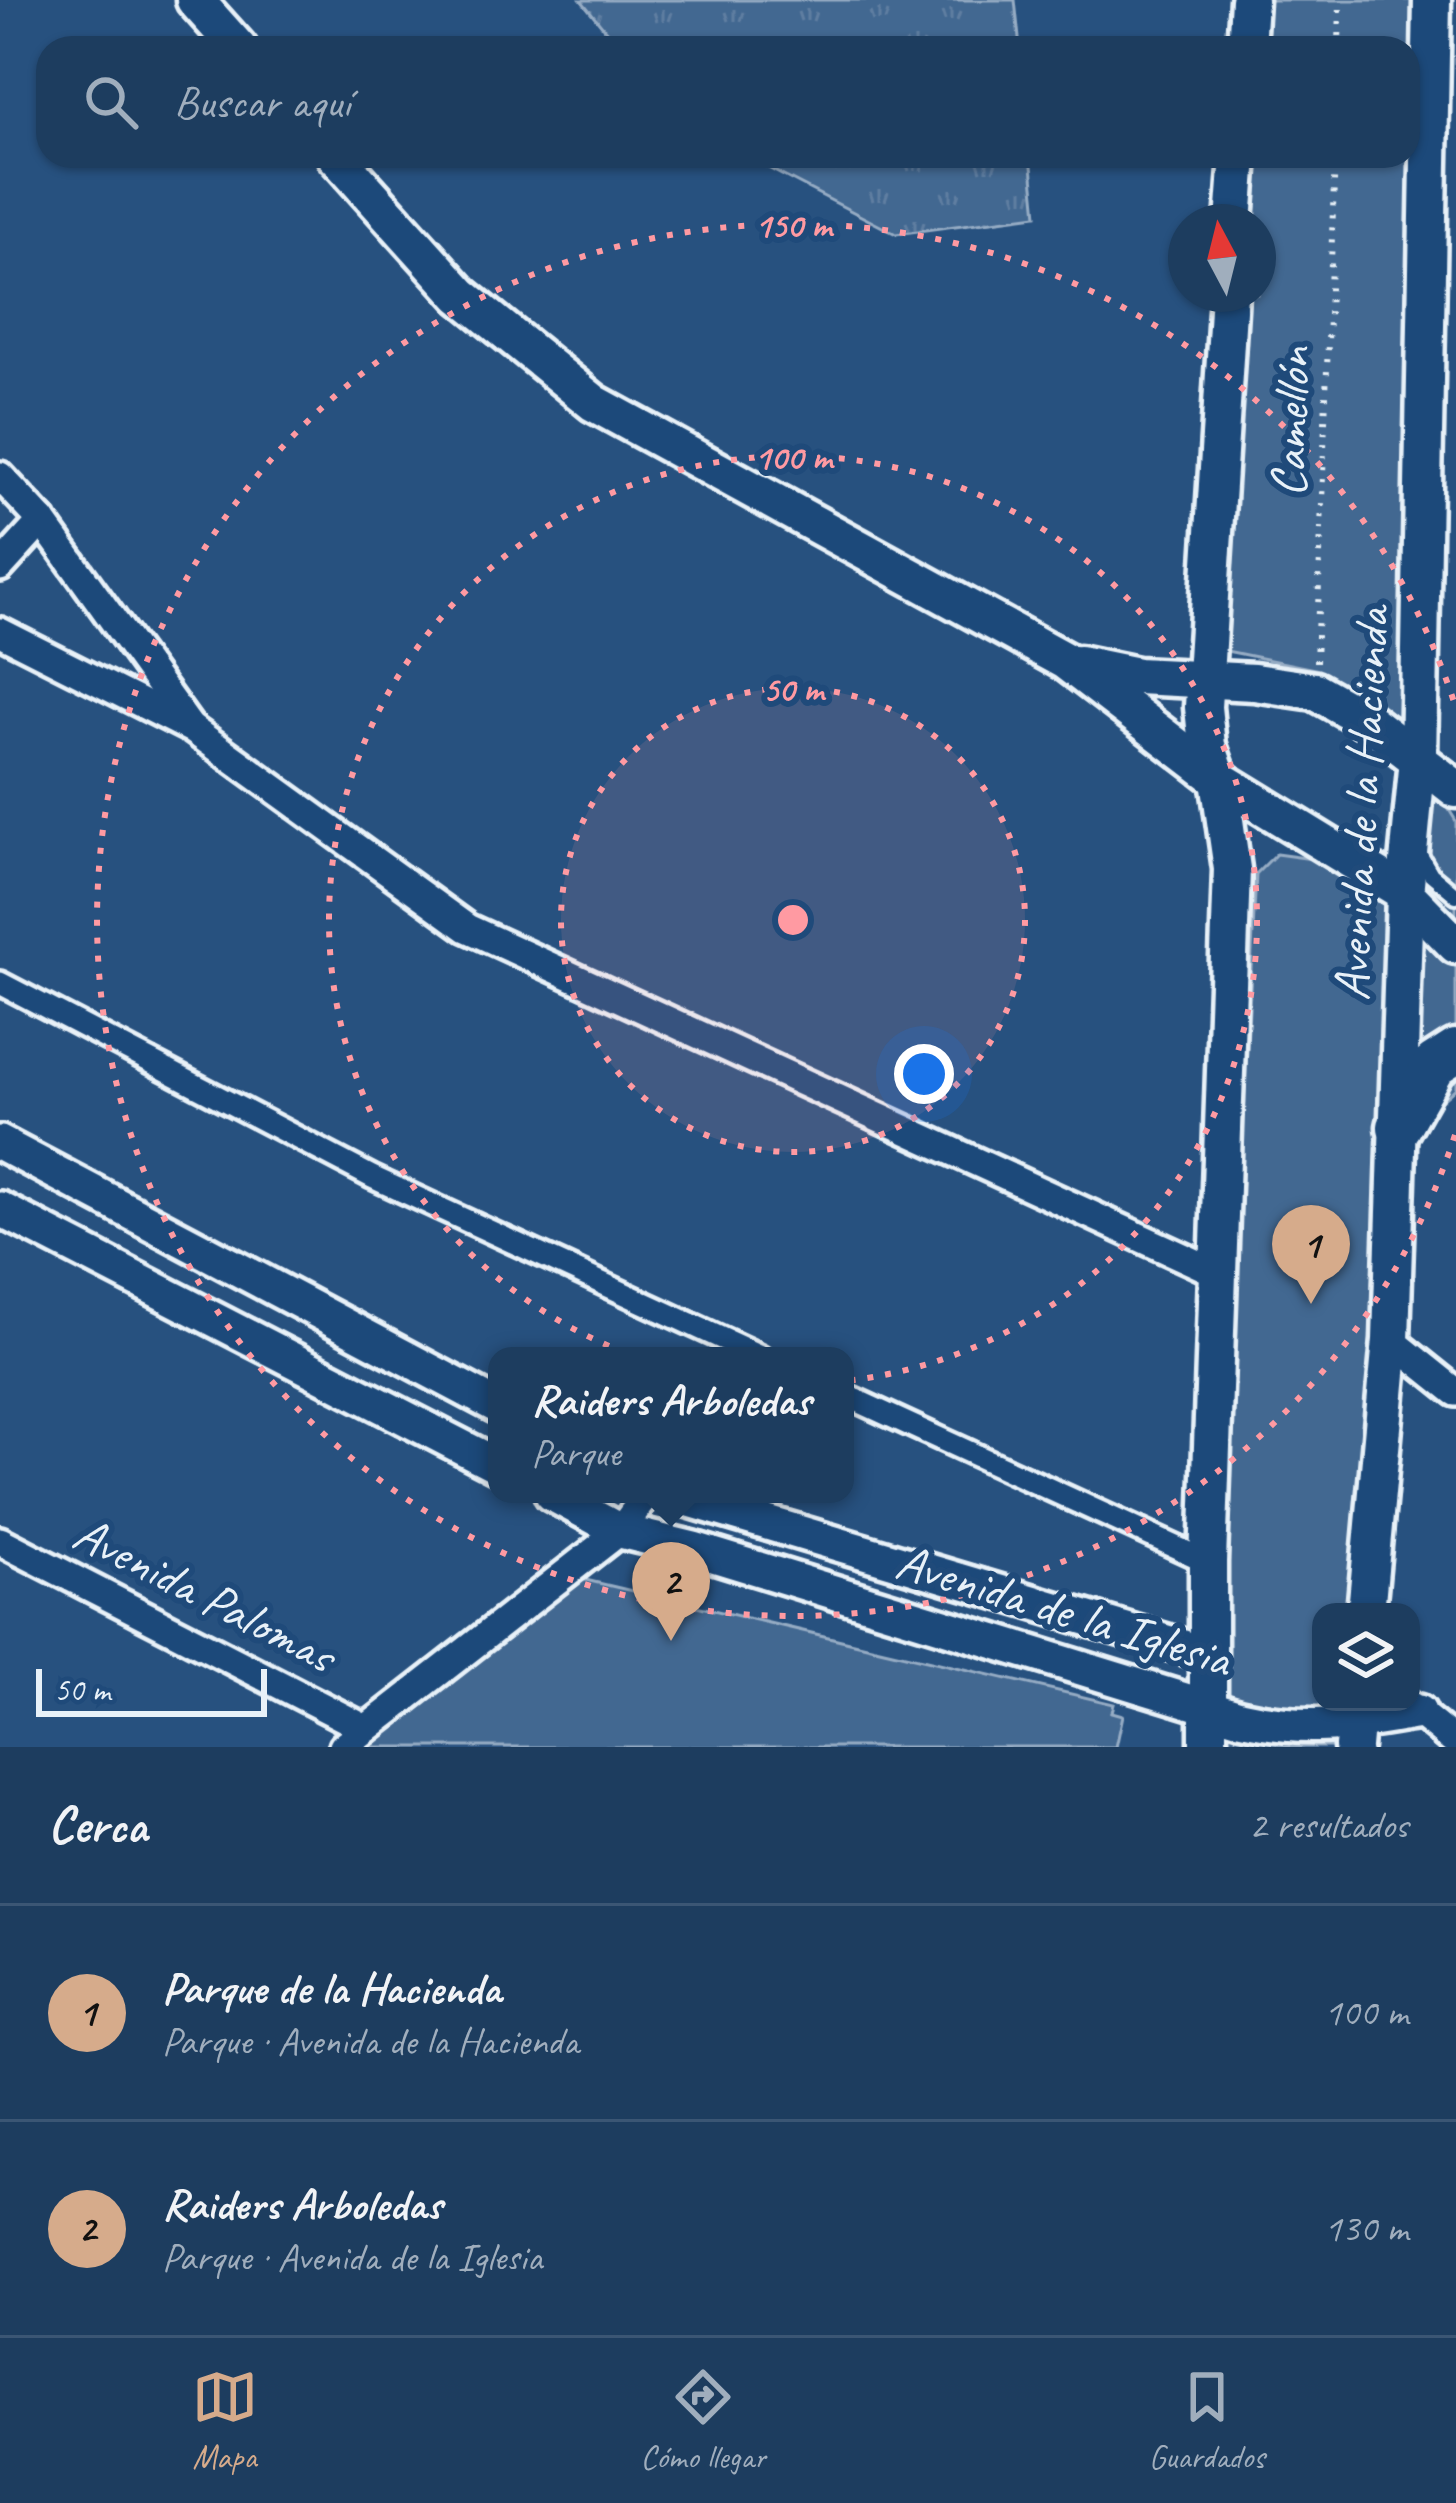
<!DOCTYPE html>
<html lang="es">
<head>
<meta charset="utf-8">
<style>
	body { margin:0; font-family:Caveat,sans-serif; background:#2a4868; color:#f1f3f6 }
	.controls { position:absolute; right:36px; bottom:36px; display:grid; overflow:hidden; border-radius:24px; box-shadow:0 3px 9px #0004 }
	.controls button { width:108px; height:108px; display:grid; place-items:center; padding:0; border:0; border-bottom:3px solid #3b5674; background:#1d3d5f; color:#f1f3f6; font:60px sans-serif }
	.compass { position:absolute; left:1168px; top:204px; width:108px; height:108px; border-radius:50%; background:#1d3d5f; box-shadow:0 3px 9px #0004; rotate:353deg }
	.scale { position:absolute; left:36px; bottom:30px; width:231px; box-sizing:border-box; padding-left:12px; border:6px solid #e8f1f8; border-top:0; font-size:33px; line-height:42px; white-space:nowrap; color:#e8f1f8; -webkit-text-stroke:9px #1f4a7a; paint-order:stroke }
	.you { position:absolute; left:924px; top:1074px; width:42px; height:42px; margin:-30px; border:9px solid #fff; border-radius:50%; background:#1a73e8; box-shadow:0 0 0 18px #1a73e833 }
	.badge { display:grid; place-items:center; width:78px; height:78px; border-radius:50%; background:#d6ab8b; color:#111; font-size:39px; font-weight:700 }
	.pin { position:absolute; translate:-50% -99px; filter:drop-shadow(0 3px 6px #0008) }
	.pin::after { content:''; position:absolute; top:63px; width:42px; height:36px; background:inherit; clip-path:polygon(0 0,100% 0,50% 100%) }
	.popup { position:absolute; left:488px; top:1347px; width:366px; height:156px; box-sizing:border-box; display:grid; place-content:center; border-radius:24px; background:#1d3d5f; filter:drop-shadow(0 3px 9px #0005); font-size:39px; white-space:nowrap; color:#a0aebd }
	.popup b { font-size:45px; color:#f1f3f6 }
	.popup::after { content:''; position:absolute; left:50%; top:100%; margin-left:-24px; border:24px solid transparent; border-top-color:#1d3d5f }
	.list { margin:0; padding:0; list-style:none }
	h2 { display:flex; justify-content:space-between; align-items:center; height:156px; margin:0; padding:0 48px; font-size:51px }
	h2 small { font-size:39px; font-weight:400; color:#a0aebd }
	.list li { display:grid; grid-template-columns:78px 1fr auto; gap:36px; align-items:center; box-sizing:border-box; height:216px; padding:0 48px; border-top:3px solid #3b5674 }
	.list b { display:block; font-size:45px; white-space:nowrap }
	.list p { margin:0; font-size:39px; white-space:nowrap; color:#a0aebd }
	.list em { font-size:39px; font-style:normal; color:#a0aebd }
	.icon { flex:none; width:66px; height:66px; fill:none; stroke:currentColor; stroke-width:2; stroke-linecap:round; stroke-linejoin:round }
	.map { position:relative; flex:none; width:1456px; height:1747px; overflow:hidden }
	.search { position:absolute; background:#1d3d5f; box-shadow:0 3px 9px #0004; left:36px; right:36px; top:36px; height:132px; display:flex; align-items:center; gap:30px; box-sizing:border-box; padding:0 42px; border-radius:36px; color:#a0aebd; font-size:45px }
	.sheet { height:588px; background:#1d3d5f }
	nav { display:flex; justify-content:space-around; align-items:center; box-sizing:border-box; height:168px; border-top:3px solid #3b5674; background:#1d3d5f; font-size:33px; color:#a0aebd }
	nav a { display:grid; justify-items:center; gap:6px }
	nav .on { color:#d6ab8b }
	.map>svg:first-child { display:block }
</style>
</head>
<body>
<div class="map">
<svg width="1456" height="1747" viewBox="0 0 1456 1747">
	<defs>
		<pattern id="grass-tufts" width="24" height="20" patternUnits="userSpaceOnUse" patternTransform="scale(3)"><rect width="24" height="20" fill="#436891"/><path d="M3 7l-1-3M5 7V3M7 7l1-3M15 17l-1-3M17 17v-4M19 17l1-3" fill="none" stroke="#5e7ea1"/></pattern>
	</defs>
	<rect width="100%" height="100%" fill="#27517f"/>
	<filter id="ink" filterUnits="userSpaceOnUse"><feTurbulence type="fractalNoise" baseFrequency=".00833" numOctaves="2"/><feDisplacementMap in="SourceGraphic" scale="24" xChannelSelector="R" yChannelSelector="G"/><feConvolveMatrix kernelMatrix="1 2 1 2 8 2 1 2 1" color-interpolation-filters="sRGB"/></filter>
	<g filter="url(#ink)">
		<!-- grass -->
		<g fill="url(#grass-tufts)" stroke="#96acc4" stroke-width="3">
			<path d="M581,0H1015L1020,48H620Z"/>
			<path d="M745,156H1031L1037,215L896,234Z"/>
		</g>
		<!-- park -->
		<g fill="#436891" stroke="#96acc4" stroke-width="3">
			<path d="M1251,0H1430L1417,745L1319,670L1207,647L1231,294H1258V222H1236L1240,156H1408V48H1248Z"/>
			<path d="M1419,761L1456,821V1088L1406,1132L1407,892Z"/>
			<path d="M1276,854L1327,861L1400,895L1361,1612H1321V1702H1352L1350,1719L1213,1702L1256,874Z"/>
			<path d="M577,1578L1114,1704L1112,1712L1123,1715L1116,1747H360Z"/>
			<path d="M1211,1710L1347,1731L1346,1747H1212Z"/>
		</g>
		<g fill="none" stroke-linecap="round" stroke-linejoin="round">
			<!-- service casing -->
			<g stroke="#e8f1f8" stroke-width="22">
				<path id="service" d="M1417,850L1431,874L1456,895"/>
			</g>
			<!-- pedestrian casing -->
			<g stroke="#e8f1f8" stroke-width="30">
				<g id="pedestrian">
					<path d="M0,983L372,1177L760,1356"/>
					<path d="M845,1395L1208,1562"/>
				</g>
			</g>
			<!-- minor casing -->
			<g stroke="#e8f1f8" stroke-width="36">
				<g id="minor">
					<path d="M0,476L42,521L189,726"/>
					<path d="M0,567L42,521"/>
					<path d="M0,632L192,729L467,928L1220,1274"/>
					<path d="M1391,1340L1456,1392"/>
					<path d="M0,1541L366,1729"/>
					<path d="M1406,1702L1456,1743"/>
					<path d="M343,1747L620,1531L647,1494"/>
				</g>
			</g>
			<!-- tertiary casing -->
			<g stroke="#e8f1f8" stroke-width="42">
				<g id="tertiary">
					<path d="M0,1143L497,1406"/>
					<path d="M0,1209L497,1465"/>
					<path d="M552,1494L620,1531L694,1549L1240,1717C1309,1733 1350,1724 1419,1712"/>
					<path d="M670,1494L1207,1654"/>
				</g>
			</g>
			<!-- secondary casing -->
			<g stroke="#e8f1f8" stroke-width="45">
				<g id="secondary">
					<path d="M195,0L238,48"/>
					<path d="M1246,48L1249,0"/>
					<path d="M336,156L461,295L594,403L1065,661L1219,779L1405,893L1456,945"/>
					<path d="M1234,222L1239,156"/>
					<path d="M1079,664L1137,676L1254,682L1315,691L1368,721L1456,789"/>
					<path d="M1366,1612L1391,1340L1405,893L1418,759L1432,0"/>
					<path d="M1208,1747V1562L1232,869L1219,779L1207,746L1203,707L1229,294"/>
					<path d="M1353,1747L1357,1702"/>
				</g>
			</g>
			<!-- primary casing -->
			<g stroke="#e8f1f8" stroke-width="51">
				<path id="primary" d="M1399,1127L1434,1065L1456,1051"/>
			</g>
			<!-- path -->
			<g stroke="#e8f1f8" stroke-width="6" stroke-dasharray="3 9" stroke-linecap="butt">
				<path d="M1339,48L1340,0"/>
				<path d="M1316,662L1335,156"/>
			</g>
			<!-- service -->
			<use href="#service" stroke="#1f4a7a" stroke-width="14"/>
			<!-- pedestrian -->
			<use href="#pedestrian" stroke="#1f4a7a" stroke-width="21"/>
			<!-- minor -->
			<use href="#minor" stroke="#1f4a7a" stroke-width="27"/>
			<!-- tertiary -->
			<use href="#tertiary" stroke="#1f4a7a" stroke-width="33"/>
			<!-- secondary -->
			<use href="#secondary" stroke="#1f4a7a" stroke-width="36"/>
			<!-- primary -->
			<use href="#primary" stroke="#1f4a7a" stroke-width="42"/>
		</g>
	</g>
	<!-- distance rings -->
	<circle cx="793" cy="920" r="232" fill="#ff9aa2" fill-opacity=".12"/>
	<g fill="none" stroke="#ff9aa2" stroke-width="6" stroke-dasharray="6 12">
		<circle cx="793" cy="920" r="232"/>
		<circle cx="793" cy="920" r="464"/>
		<path d="M1455 1135A696 696 0 1 1 1455 705"/>
	</g>
	<g text-anchor="middle" stroke-width="12" stroke-linejoin="round" paint-order="stroke">
		<!-- street labels -->
		<g font-size="51" fill="#e8f1f8" stroke="#1f4a7a">
			<text transform="translate(1289 422) rotate(-88)" y="18">Camellón</text>
			<text transform="translate(1360 804) rotate(-87)" y="18">Avenida de la Hacienda</text>
			<text transform="translate(205 1593) rotate(27)" y="18">Avenida Palomas</text>
			<text transform="translate(1064 1609) rotate(17)" y="18">Avenida de la Iglesia</text>
		</g>
	</g>
	<circle cx="793" cy="920" r="18" fill="#ff9aa2" stroke="#1f4a7a" stroke-width="6"/>
	<g font-size="36" text-anchor="middle" font-weight="bold" fill="#ff9aa2" stroke="#1f4a7a" stroke-width="12" stroke-linejoin="round" paint-order="stroke">
		<text x="793" y="237">150 m</text>
		<text x="793" y="469">100 m</text>
		<text x="793" y="701">50 m</text>
	</g>
</svg>
<div class="controls">
<button><svg class="icon" aria-label="layers" viewBox="0 0 24 24"><path d="M12 4l9 5-9 5-9-5zM3 14l9 5 9-5"/></svg></button>
</div>
<svg class="compass" viewBox="-18 -18 36 36"><path d="M0-13l5 13h-10z" fill="#e53935"/><path d="M0 13l5-13h-10z" fill="#a0aebd"/></svg>
<div class="scale">50 m</div>
<div class="you"></div>
<div class="pin badge" style="left:1311px;top:1304px">1</div>
<div class="pin badge" style="left:671px;top:1641px">2</div>
<div class="popup"><b>Raiders Arboledas</b>Parque</div>
<div class="search"><svg class="icon" aria-label="search" viewBox="0 0 24 24"><circle cx="10" cy="10" r="6"/><path d="M15 15l6 6"/></svg>Buscar aquí</div>
</div>
<section class="sheet">
<h2>Cerca<small>2 resultados</small></h2>
<ul class="list">
<li><span class="badge">1</span><div><b>Parque de la Hacienda</b><p>Parque · Avenida de la Hacienda</p></div><em>100 m</em></li>
<li><span class="badge">2</span><div><b>Raiders Arboledas</b><p>Parque · Avenida de la Iglesia</p></div><em>130 m</em></li>
</ul>
</section>
<nav>
<a class="on"><svg class="icon" aria-label="map" viewBox="0 0 24 24"><path d="M3 6l6-2 6 2 6-2v14l-6 2-6-2-6 2zM9 4v14M15 6v14"/></svg>Mapa</a>
<a><svg class="icon" aria-label="directions" viewBox="0 0 24 24"><path d="M12 3l9 9-9 9-9-9zM9 14v-3h6M13 9l2 2-2 2"/></svg>Cómo llegar</a>
<a><svg class="icon" aria-label="saved" viewBox="0 0 24 24"><path d="M7 4h10v16l-5-4-5 4z"/></svg>Guardados</a>
</nav>
</body>
</html>
